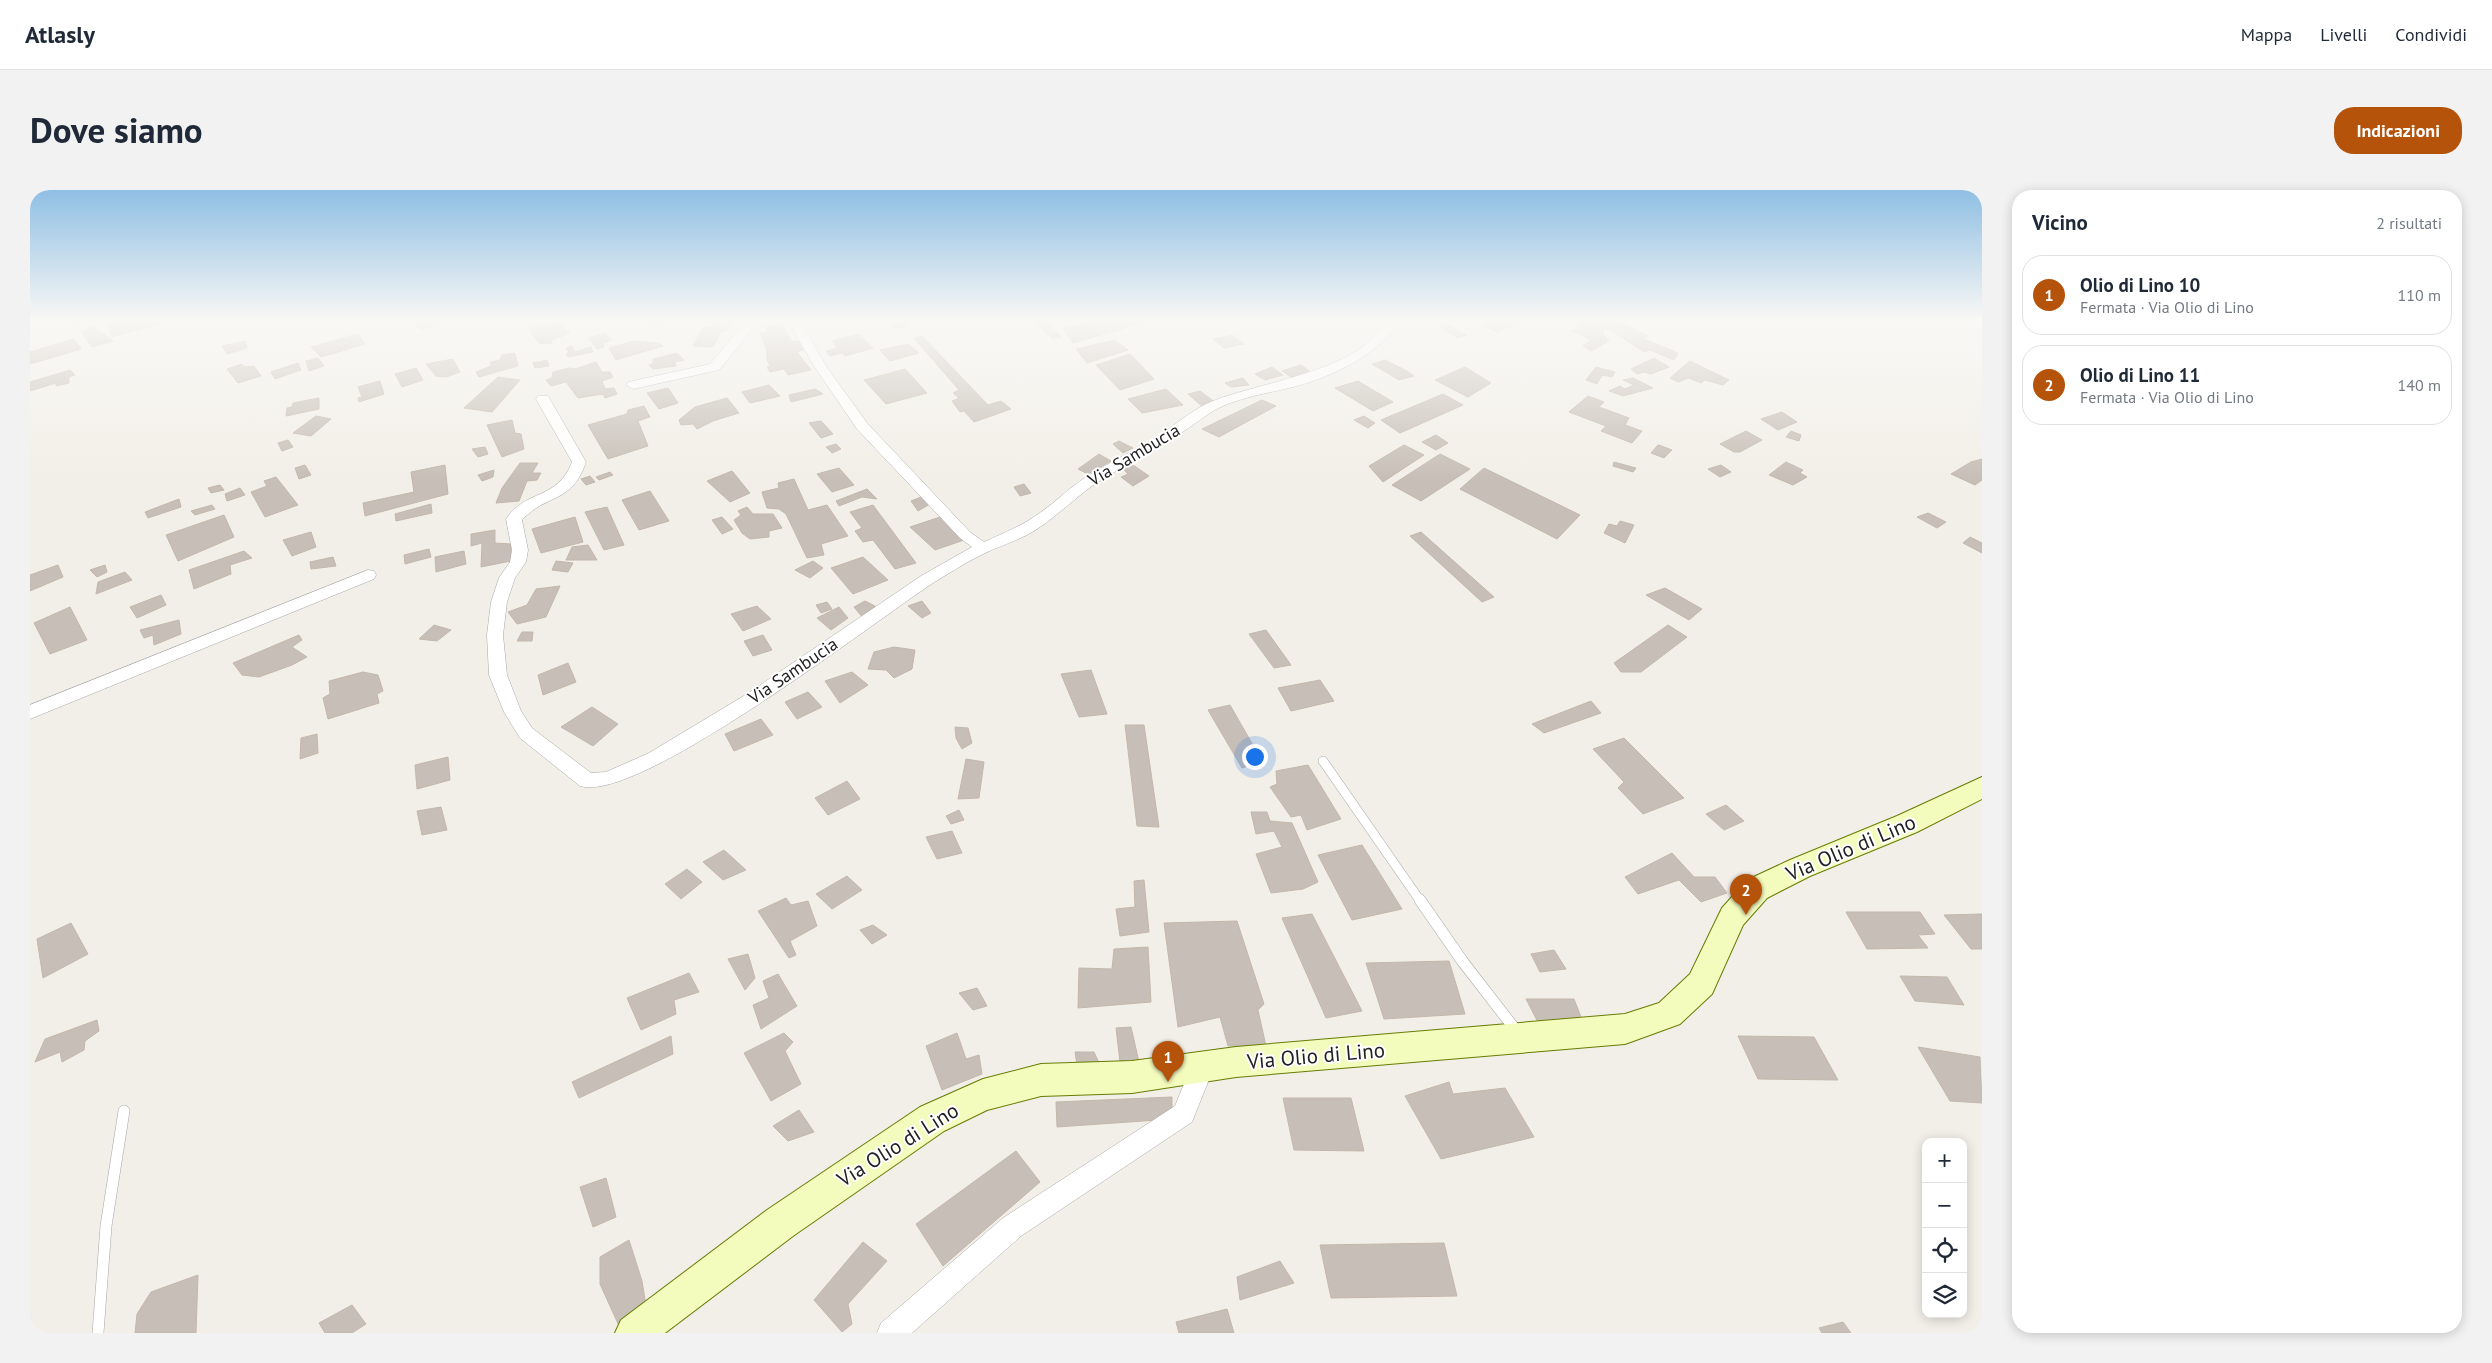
<!DOCTYPE html>
<html lang="it">
<head>
<meta charset="utf-8">
<style>
	body { margin:0; font-family:"PT Sans",sans-serif; background:#f2f2f3; color:#1f2937 }
	.controls { position:absolute; right:15px; bottom:15px; display:grid; overflow:hidden; border-radius:10px; box-shadow:0 2px 12px #0003 }
	.controls button { width:45px; height:45px; display:grid; place-items:center; padding:0; border:0; border-bottom:1px solid #e0e1e3; background:#fff; color:#1f2937; font:25px sans-serif }
	.you { position:absolute; left:1224px; top:566px; width:18px; height:18px; margin:-12px; border:4px solid #fff; border-radius:50%; background:#1a73e8; box-shadow:0 0 0 8px #1a73e833 }
	.badge { display:grid; place-items:center; width:32px; height:32px; border-radius:50%; background:#b45309; color:#fff; font-size:16px; font-weight:700 }
	.pin { position:absolute; translate:-50% -41px; filter:drop-shadow(0 1px 2px #0008) }
	.pin::after { content:''; position:absolute; top:26px; width:18px; height:15px; background:inherit; clip-path:polygon(0 0,100% 0,50% 100%) }
	.list { margin:0; padding:0; list-style:none }
	h2 { display:flex; justify-content:space-between; align-items:center; height:65px; margin:0; padding:0 20px; font-size:21px }
	h2 small { font-size:16px; font-weight:400; color:#747a83 }
	.list li { display:grid; grid-template-columns:32px 1fr auto; gap:15px; align-items:center; box-sizing:border-box; height:80px; margin:0 10px 10px; padding:0 10px; border:1px solid #e0e1e3; border-radius:20px }
	.list b { display:block; font-size:19px; white-space:nowrap }
	.list p { margin:0; font-size:16px; white-space:nowrap; color:#747a83 }
	.list em { font-size:16px; font-style:normal; color:#747a83 }
	.icon { flex:none; width:28px; height:28px; fill:none; stroke:currentColor; stroke-width:2; stroke-linecap:round; stroke-linejoin:round }
	.map { position:relative; flex:none; width:1952px; height:1143px; overflow:hidden; border-radius:20px }
	header { display:flex; align-items:center; gap:30px; box-sizing:border-box; height:70px; padding:0 25px; background:#fff; border-bottom:1px solid #e0e1e3 }
	header strong { font-size:24px }
	nav { display:flex; gap:28px; margin-inline-start:auto; font-size:18px }
	.intro { display:flex; align-items:center; justify-content:space-between; box-sizing:border-box; height:120px; padding:0 30px }
	h1 { margin:0; font-size:35px }
	.button { padding:12px 22px; border-radius:20px; background:#b45309; color:#fff; font-size:18px; font-weight:700 }
	main { display:flex; gap:30px; padding:0 30px }
	aside { flex:1; background:#fff; border-radius:20px; box-shadow:0 2px 12px #0003 }
	.map>svg:first-child { display:block }
</style>
</head>
<body>
<header>
<strong>Atlasly</strong>
<nav><a>Mappa</a><a>Livelli</a><a>Condividi</a></nav>
</header>
<div class="intro"><h1>Dove siamo</h1><a class="button">Indicazioni</a></div>
<main>
<div class="map">
<svg width="1952" height="1143" viewBox="0 0 1952 1143">
	<rect width="100%" height="100%" fill="#f2efe8"/>
	<!-- building -->
	<g fill="#c7bfb7" stroke="#c4b7aa">
		<path d="M42,129H64L44,135Z"/>
		<path d="M88,129H147L82,147L78,132Z"/>
		<path d="M384,129H416V130L392,140L384,133Z"/>
		<path d="M620,129H640L624,135L618,130Z"/>
		<path d="M680,129H704L701,136L681,135L682,132H678Z"/>
		<path d="M871,129H881L882,131L875,134L876,138H863L862,134L869,132Z"/>
		<path d="M1002,129H1023L1016,132L1032,147L1023,149Z"/>
		<path d="M1068,129H1126L1043,153L1033,139Z"/>
		<path d="M1463,129H1483L1489,132L1467,142L1451,135Z"/>
		<path d="M1553,129L1591,132L1618,146L1612,148L1648,163L1644,170L1620,160L1614,162L1585,143L1574,138L1573,144L1579,151L1561,161L1553,156L1561,150L1542,141L1550,137L1545,133Z"/>
		<path d="M530,132L540,143L522,150V153L510,154L498,139L516,133L517,136Z"/>
		<path d="M750,134L753,135L761,151L772,152L775,156L772,157L773,160L767,162L781,180L758,185L754,179L740,182L737,177L740,176L737,170V161L730,143L737,142L736,137Z"/>
		<path d="M1417,134L1437,145L1428,148L1409,136Z"/>
		<path d="M64,137L83,151L62,157L51,141Z"/>
		<path d="M677,137L698,138L697,141L691,142L683,157L663,156L672,139Z"/>
		<path d="M575,143L582,150L573,153L574,157L567,159L558,148Z"/>
		<path d="M328,144L335,154L291,167L281,157Z"/>
		<path d="M829,144L843,158L815,166L802,151Z"/>
		<path d="M1202,145L1214,154L1194,158L1183,149Z"/>
		<path d="M892,146L958,215L971,211L981,219L944,232L934,221L930,222L922,211L929,208L923,203L929,200L884,148Z"/>
		<path d="M44,149L51,159L0,174V162Z"/>
		<path d="M1085,150L1098,160L1057,173L1046,159Z"/>
		<path d="M215,151L217,158L197,164L192,156Z"/>
		<path d="M604,151L628,153L633,156L586,170L579,158Z"/>
		<path d="M878,154L889,163L860,171L850,160Z"/>
		<path d="M542,156L544,162L561,157L563,162L538,167L536,164L539,162L536,158Z"/>
		<path d="M808,158L812,163L800,166L796,161Z"/>
		<path d="M485,163L488,176L449,187L446,182L461,176V172L470,170L472,165Z"/>
		<path d="M647,163L654,170L645,172L646,176L623,179L619,175L623,174V169Z"/>
		<path d="M1100,164L1124,189L1090,200L1066,175Z"/>
		<path d="M288,168L294,176L279,181L276,171Z"/>
		<path d="M1624,168L1639,177L1621,184L1614,182L1607,184L1601,179Z"/>
		<path d="M423,169L430,182L416,187L406,186L396,174Z"/>
		<path d="M517,170L519,176L505,178L503,173Z"/>
		<path d="M1355,170L1377,181L1384,186L1369,190L1342,174Z"/>
		<path d="M1660,171L1699,190L1693,195L1675,190L1671,193L1659,188L1648,192L1640,188Z"/>
		<path d="M566,172L572,182H580L583,187L572,191L575,199L584,198L587,204L575,208L573,204L548,208L536,192L521,196L516,190L522,188L523,182L539,178L545,179Z"/>
		<path d="M268,173L271,180L245,189L241,182Z"/>
		<path d="M212,174L214,177L224,176L231,186L208,193L197,179Z"/>
		<path d="M1271,175L1279,181L1261,187L1252,181Z"/>
		<path d="M1242,177L1253,185L1235,190L1225,184Z"/>
		<path d="M1435,177L1461,193L1438,207L1405,190Z"/>
		<path d="M1566,177L1585,182L1582,187L1572,185L1567,194L1556,190Z"/>
		<path d="M386,178L393,190L372,197L365,184Z"/>
		<path d="M875,179L897,203L856,214L834,190Z"/>
		<path d="M40,180L45,185L39,187V193L26,196V193L0,201V192Z"/>
		<path d="M468,187L490,190L462,222L434,218Z"/>
		<path d="M1213,188L1219,195L1201,197L1195,193Z"/>
		<path d="M1603,188L1623,198L1593,206L1579,201L1590,196L1595,199L1604,195L1593,190Z"/>
		<path d="M350,191L354,204L329,212L328,208L332,207L328,197Z"/>
		<path d="M1328,191L1363,212L1343,221L1305,198Z"/>
		<path d="M739,195L750,206L720,213L712,202Z"/>
		<path d="M638,198L648,213L629,219L617,203Z"/>
		<path d="M785,199L793,204L761,212L759,205Z"/>
		<path d="M1136,199L1153,215L1112,223L1098,209Z"/>
		<path d="M1170,201L1186,213L1173,217L1158,204Z"/>
		<path d="M1413,204L1433,215L1370,243L1351,230Z"/>
		<path d="M1558,206L1574,212L1569,217L1599,228L1595,235L1612,241L1602,253L1571,241L1576,236L1539,222Z"/>
		<path d="M289,208V219L256,226L257,218L262,217L263,213Z"/>
		<path d="M697,208L709,223L683,231L667,239L663,234L651,235L649,230L665,217Z"/>
		<path d="M1232,210L1246,216L1189,247L1172,239Z"/>
		<path d="M614,216L620,227L608,231L618,256L578,269L558,235L597,224L598,220Z"/>
		<path d="M1752,222L1767,232L1748,240L1731,229Z"/>
		<path d="M286,226L301,229L281,246L263,243Z"/>
		<path d="M1334,226L1345,233L1338,238L1324,230Z"/>
		<path d="M482,230L485,243L491,244L494,259L472,267L457,235Z"/>
		<path d="M791,231L803,244L791,248L779,233Z"/>
		<path d="M1716,241L1732,250L1710,262H1704L1690,254Z"/>
		<path d="M1761,241L1771,245L1769,251L1756,247Z"/>
		<path d="M1406,245L1418,253L1406,260L1392,252Z"/>
		<path d="M258,250L263,257L252,261L248,253Z"/>
		<path d="M1089,251L1103,258L1093,263L1083,254Z"/>
		<path d="M806,254L811,259L802,263L796,257Z"/>
		<path d="M1374,255L1394,265L1353,292L1339,276Z"/>
		<path d="M1628,255H1629L1642,260L1634,268L1621,263Z"/>
		<path d="M455,257L458,264L448,267L442,259Z"/>
		<path d="M1069,264L1081,271L1058,284L1048,279Z"/>
		<path d="M1410,264L1440,279L1391,311L1362,295Z"/>
		<path d="M1952,269V290L1945,295L1921,284L1941,272Z"/>
		<path d="M1584,272L1606,278L1603,282L1583,276Z"/>
		<path d="M1756,272L1773,280L1770,283L1777,287L1763,295L1739,285Z"/>
		<path d="M490,273H508L502,283H511L507,290L497,291L489,311L466,313L472,298Z"/>
		<path d="M275,275L281,285L269,289L265,278Z"/>
		<path d="M415,275L418,304L335,326L333,313L384,302L381,282Z"/>
		<path d="M1103,275L1119,286L1103,296L1091,287L1098,284L1092,278Z"/>
		<path d="M1691,275L1701,282L1690,287L1678,279Z"/>
		<path d="M809,278L824,295L802,302L787,284Z"/>
		<path d="M1454,278L1550,325L1527,349L1430,299Z"/>
		<path d="M464,280L463,287L452,291L448,285Z"/>
		<path d="M702,281L720,303L700,312L677,291Z"/>
		<path d="M580,282L583,285L569,290L566,287Z"/>
		<path d="M560,286L565,292L556,295L551,289Z"/>
		<path d="M246,287L268,315L235,327L221,302L237,296L234,291Z"/>
		<path d="M764,289L778,320L797,315L818,346L791,354L794,365L777,368L756,324L749,319L737,318L732,302L749,298L748,293Z"/>
		<path d="M994,294L1001,303L990,306L984,297Z"/>
		<path d="M190,295L194,300L181,303L178,298Z"/>
		<path d="M210,298L215,305L197,311L195,304Z"/>
		<path d="M837,299L847,309L832,307L809,316L806,311Z"/>
		<path d="M620,301L639,331L609,340L592,310Z"/>
		<path d="M894,306L900,314L888,321L881,311Z"/>
		<path d="M149,309L151,317L118,328L115,322Z"/>
		<path d="M401,314L402,323L366,331L365,324Z"/>
		<path d="M182,315L185,319L165,325L161,321Z"/>
		<path d="M843,315L886,373L865,379L843,350L833,352L825,341L832,338L820,322Z"/>
		<path d="M577,317L594,355L574,360L555,322Z"/>
		<path d="M717,317L723,324H743L752,338L739,341V347L720,349L712,343L704,330L711,325L708,321Z"/>
		<path d="M1898,323L1916,332L1907,338L1887,327Z"/>
		<path d="M194,325L204,347L148,371L136,345Z"/>
		<path d="M913,326L934,350L905,360L880,337Z"/>
		<path d="M545,327L553,352L511,363L502,339Z"/>
		<path d="M692,327L703,339L692,344L682,330Z"/>
		<path d="M1590,331L1604,335L1595,353L1574,343L1579,334L1587,336Z"/>
		<path d="M465,340V353L481,354V371L451,377L452,353L441,356V344Z"/>
		<path d="M281,342L286,357L262,366L253,350Z"/>
		<path d="M1391,342L1464,407L1452,412L1380,346Z"/>
		<path d="M1940,347L1952,353V363L1933,353Z"/>
		<path d="M558,355L567,370H536L542,357Z"/>
		<path d="M399,359L401,367L375,374L374,365Z"/>
		<path d="M214,361L222,368L200,375L201,384L164,399L159,380Z"/>
		<path d="M434,361L436,374L406,382L405,367Z"/>
		<path d="M303,367L306,376L281,379L280,372Z"/>
		<path d="M833,367L858,390L823,404L801,378Z"/>
		<path d="M526,371L543,373L538,382L522,380Z"/>
		<path d="M783,371L793,378L780,388L765,380Z"/>
		<path d="M28,375L33,387L0,401V385Z"/>
		<path d="M75,375L77,382L67,387L60,380Z"/>
		<path d="M95,382L102,390L66,404L68,392Z"/>
		<path d="M530,396L516,427L487,434L478,422L497,415L506,399Z"/>
		<path d="M1635,398L1672,419L1659,430L1616,405Z"/>
		<path d="M131,405L136,415L107,428L100,417Z"/>
		<path d="M835,411L845,416L833,428L824,417Z"/>
		<path d="M892,411L901,423L892,428L878,416Z"/>
		<path d="M797,412L802,419L791,423L786,415Z"/>
		<path d="M727,416L741,429L713,441L701,424Z"/>
		<path d="M40,417L57,450L20,464L4,433Z"/>
		<path d="M809,417L818,428L801,440L787,428Z"/>
		<path d="M149,430L151,444L124,455L123,445L114,448L110,440Z"/>
		<path d="M404,435L421,440L407,451L389,449Z"/>
		<path d="M1638,435L1657,447L1611,482H1591L1584,473Z"/>
		<path d="M1236,440L1261,475L1244,478L1219,444Z"/>
		<path d="M492,442H503L502,451H487Z"/>
		<path d="M269,445L272,450L262,457L277,467L262,475L229,487L212,485L203,473Z"/>
		<path d="M733,445L742,460L723,466L714,451Z"/>
		<path d="M864,457L885,460L882,479L864,488L856,480L838,479L844,462Z"/>
		<path d="M538,473L546,492L513,505L508,485Z"/>
		<path d="M1061,480L1077,524L1049,527L1031,484Z"/>
		<path d="M333,482L348,485L353,501L347,504L349,513L298,529L293,508L300,504L299,491Z"/>
		<path d="M822,482L838,495L810,513L795,491Z"/>
		<path d="M1290,490L1304,511L1261,521L1248,498Z"/>
		<path d="M778,502L792,517L767,529L755,512Z"/>
		<path d="M1561,511L1571,523L1514,543L1502,534Z"/>
		<path d="M1200,515L1232,571L1212,578L1178,520Z"/>
		<path d="M562,517L588,534L563,556L531,537Z"/>
		<path d="M731,529L743,545L704,561L695,544Z"/>
		<path d="M1095,535H1114L1129,637L1107,636Z"/>
		<path d="M925,537L938,538L942,553L932,559L926,548Z"/>
		<path d="M287,544L288,563L270,569L271,548Z"/>
		<path d="M1594,548L1654,608L1613,624L1588,598L1594,592L1563,559Z"/>
		<path d="M418,567L420,590L387,599L385,575Z"/>
		<path d="M936,569L954,572L949,608L928,609Z"/>
		<path d="M1278,575L1311,629L1277,640L1271,625L1261,627L1240,597L1247,594L1246,581Z"/>
		<path d="M817,591L830,609L798,625L785,608Z"/>
		<path d="M1696,615L1714,631L1694,640L1676,624Z"/>
		<path d="M411,617L417,640L392,645L387,621Z"/>
		<path d="M929,620L934,630L921,634L916,626Z"/>
		<path d="M1221,622H1237L1240,631L1262,633L1288,692L1273,699L1241,703L1226,664L1252,657L1244,641L1226,644Z"/>
		<path d="M922,641L932,663L907,669L896,647Z"/>
		<path d="M1332,655L1372,719L1322,730L1288,665Z"/>
		<path d="M694,660L716,680L693,690L673,672Z"/>
		<path d="M1642,663L1664,687H1685L1697,703L1671,712L1649,690L1608,704L1595,687Z"/>
		<path d="M657,679L672,692L651,709L635,694Z"/>
		<path d="M817,686L832,700L802,719L786,704Z"/>
		<path d="M1114,690L1119,742L1090,746L1086,719L1105,717L1104,691Z"/>
		<path d="M756,708L761,715L778,711L787,736L760,751L766,765L759,768L728,721Z"/>
		<path d="M1816,722H1890L1905,744L1888,745L1898,758L1837,759Z"/>
		<path d="M1282,724L1332,821L1296,828L1252,728Z"/>
		<path d="M1952,724V759H1941L1914,725Z"/>
		<path d="M1207,731L1234,814L1228,820L1236,856H1198L1190,827L1148,837L1134,733Z"/>
		<path d="M41,733L58,764L13,788L7,749Z"/>
		<path d="M843,735L857,745L842,754L830,740Z"/>
		<path d="M1118,757L1121,812L1048,818L1049,778L1082,779L1084,759Z"/>
		<path d="M1524,760L1536,779L1510,782L1501,764Z"/>
		<path d="M718,764L725,788L715,800L698,769Z"/>
		<path d="M1419,771L1435,824L1354,829L1336,773Z"/>
		<path d="M659,783L669,802L644,810L646,824L611,840L597,808Z"/>
		<path d="M748,784L767,816L731,839L723,815L739,808L733,791Z"/>
		<path d="M1870,786L1917,787L1934,815L1885,811Z"/>
		<path d="M947,798L957,816L943,820L929,803Z"/>
		<path d="M1496,809H1544L1553,832L1511,838Z"/>
		<path d="M67,830L69,841L55,851L54,860L32,872L30,862L5,872L15,849Z"/>
		<path d="M1101,837L1109,872H1090L1086,838Z"/>
		<path d="M754,843L763,852L755,861L771,894L741,911L714,863Z"/>
		<path d="M927,843L936,869L949,865L952,884L912,900L896,856Z"/>
		<path d="M641,846L643,864L549,908L542,892Z"/>
		<path d="M1708,846L1784,847L1808,890L1728,889Z"/>
		<path d="M1888,857L1950,867L1952,913L1920,911Z"/>
		<path d="M1045,862H1064L1070,875H1047Z"/>
		<path d="M1419,892L1423,904L1475,898L1504,947L1411,969L1375,906Z"/>
		<path d="M1142,907V929L1027,937L1026,912Z"/>
		<path d="M1253,908H1321L1334,961L1264,960Z"/>
		<path d="M769,920L784,942L758,951L743,936Z"/>
		<path d="M986,961L1010,992L913,1076L886,1034Z"/>
		<path d="M576,988L586,1027L563,1037L550,997Z"/>
		<path d="M599,1050L612,1091L617,1122L590,1138L570,1094V1067Z"/>
		<path d="M833,1052L857,1071L818,1114L822,1134L812,1142L784,1110Z"/>
		<path d="M1414,1053L1427,1106L1301,1108L1290,1055Z"/>
		<path d="M1250,1071L1264,1093L1210,1110L1207,1087Z"/>
		<path d="M168,1085L166,1143H105L107,1124L121,1102Z"/>
		<path d="M322,1115L336,1134L322,1143H295L289,1133Z"/>
		<path d="M1197,1119L1204,1143H1149L1146,1132Z"/>
		<path d="M1813,1132L1821,1143H1792L1789,1138Z"/>
	</g>
	<g fill="none" stroke-linecap="round" stroke-linejoin="round">
		<!-- lane-far1 casing -->
		<g stroke="#a8a8a8" stroke-width="10">
			<path id="lane-far1" d="M1293,571L1391,712"/>
		</g>
		<!-- lane casing -->
		<g stroke="#a8a8a8" stroke-width="12">
			<g id="lane">
				<path d="M1390,710L1433,772L1488,843"/>
				<path d="M68,1143L76,1036L94,921"/>
			</g>
		</g>
		<!-- street casing -->
		<g stroke="#a8a8a8" stroke-width="1">
			<g id="street">
				<path d="M718,129H731L689,180L603,199L596,195L598,192L680,174Z"/>
				<path d="M757,129H769L796,176L837,233L940,342L954,352C974,343 994,335 1011,322C1026,312 1038,299 1053,289C1078,273 1106,260 1132,244C1146,234 1160,222 1176,214C1222,192 1334,183 1356,129H1368C1355,163 1300,187 1267,196C1241,203 1202,208 1180,223C1167,232 1154,241 1141,250C1115,266 1087,279 1062,296C1040,312 1021,332 997,345C981,353 964,358 949,366C933,374 918,384 903,393C845,431 607,615 550,596L490,548L474,522L459,485L457,445L461,412L469,388L480,372L482,360L476,329C496,299 528,310 542,272L506,209L508,206H518L556,272C542,314 517,303 492,330L498,360L496,372L485,388L477,412L473,445L477,485L491,521L502,538L561,583L576,582L619,563L717,504L891,386L942,357L930,348L827,239L784,176Z"/>
				<path d="M338,380L344,381L346,385L344,389L0,529V515Z"/>
				<path d="M1172,866L1180,869L1184,877L1162,932L991,1046L882,1143H847L851,1133L973,1028L1145,916L1164,869Z"/>
			</g>
		</g>
		<!-- secondary casing -->
		<g stroke="#667d03" stroke-width="2">
			<path id="secondary" d="M1952,587V609L1887,642L1780,686L1737,708L1713,735L1682,804L1650,834L1595,854L1206,887L1102,903L1011,906L957,920L914,941L763,1046L635,1143H585L591,1130L737,1020L890,917L953,889L1011,874L1102,871L1206,857L1595,824L1629,813L1660,784L1692,718L1717,690L1760,670L1867,626Z"/>
		</g>
		<!-- lane-far1 -->
		<use href="#lane-far1" stroke="#fff" stroke-width="9"/>
		<!-- lane -->
		<use href="#lane" stroke="#fff" stroke-width="11"/>
		<!-- street -->
		<use href="#street" fill="#fff" fill-rule="evenodd"/>
		<!-- secondary -->
		<use href="#secondary" fill="#f3fbbd" fill-rule="evenodd"/>
	</g>
	<!-- sky -->
	<linearGradient id="sky" x2="0" y2="1"><stop stop-color="#8fbfe4"/><stop offset="0.45" stop-color="#f9f8f5"/><stop offset="1" stop-color="#f9f8f5" stop-opacity="0"/></linearGradient>
	<rect width="1952" height="289" fill="url(#sky)"/>
	<g text-anchor="middle" stroke-width="4" stroke-linejoin="round" paint-order="stroke">
		<!-- street labels -->
		<g font-size="18" fill="#212121" stroke="#fff">
			<text transform="translate(1104 265) rotate(-31)" y="6">Via Sambucia</text>
			<text transform="translate(763 481) rotate(-34)" y="6">Via Sambucia</text>
		</g>
		<!-- near-street labels -->
		<g font-size="21" fill="#212121" stroke="#fff">
			<text transform="translate(1821 658) rotate(-23)" y="7">Via Olio di Lino</text>
			<text transform="translate(1286 866) rotate(-5)" y="7">Via Olio di Lino</text>
			<text transform="translate(868 955) rotate(-32)" y="7">Via Olio di Lino</text>
		</g>
	</g>
</svg>
<div class="controls">
<button>+</button>
<button>−</button>
<button><svg class="icon" aria-label="locate" viewBox="0 0 24 24"><circle cx="12" cy="12" r="6"/><path d="M12 2v4M12 18v4M2 12h4M18 12h4"/></svg></button>
<button><svg class="icon" aria-label="layers" viewBox="0 0 24 24"><path d="M12 4l9 5-9 5-9-5zM3 14l9 5 9-5"/></svg></button>
</div>
<div class="you"></div>
<div class="pin badge" style="left:1138px;top:892px">1</div>
<div class="pin badge" style="left:1716px;top:725px">2</div>
</div>
<aside>
<h2>Vicino<small>2 risultati</small></h2>
<ul class="list">
<li><span class="badge">1</span><div><b>Olio di Lino 10</b><p>Fermata · Via Olio di Lino</p></div><em>110 m</em></li>
<li><span class="badge">2</span><div><b>Olio di Lino 11</b><p>Fermata · Via Olio di Lino</p></div><em>140 m</em></li>
</ul>
</aside>
</main>
</body>
</html>
